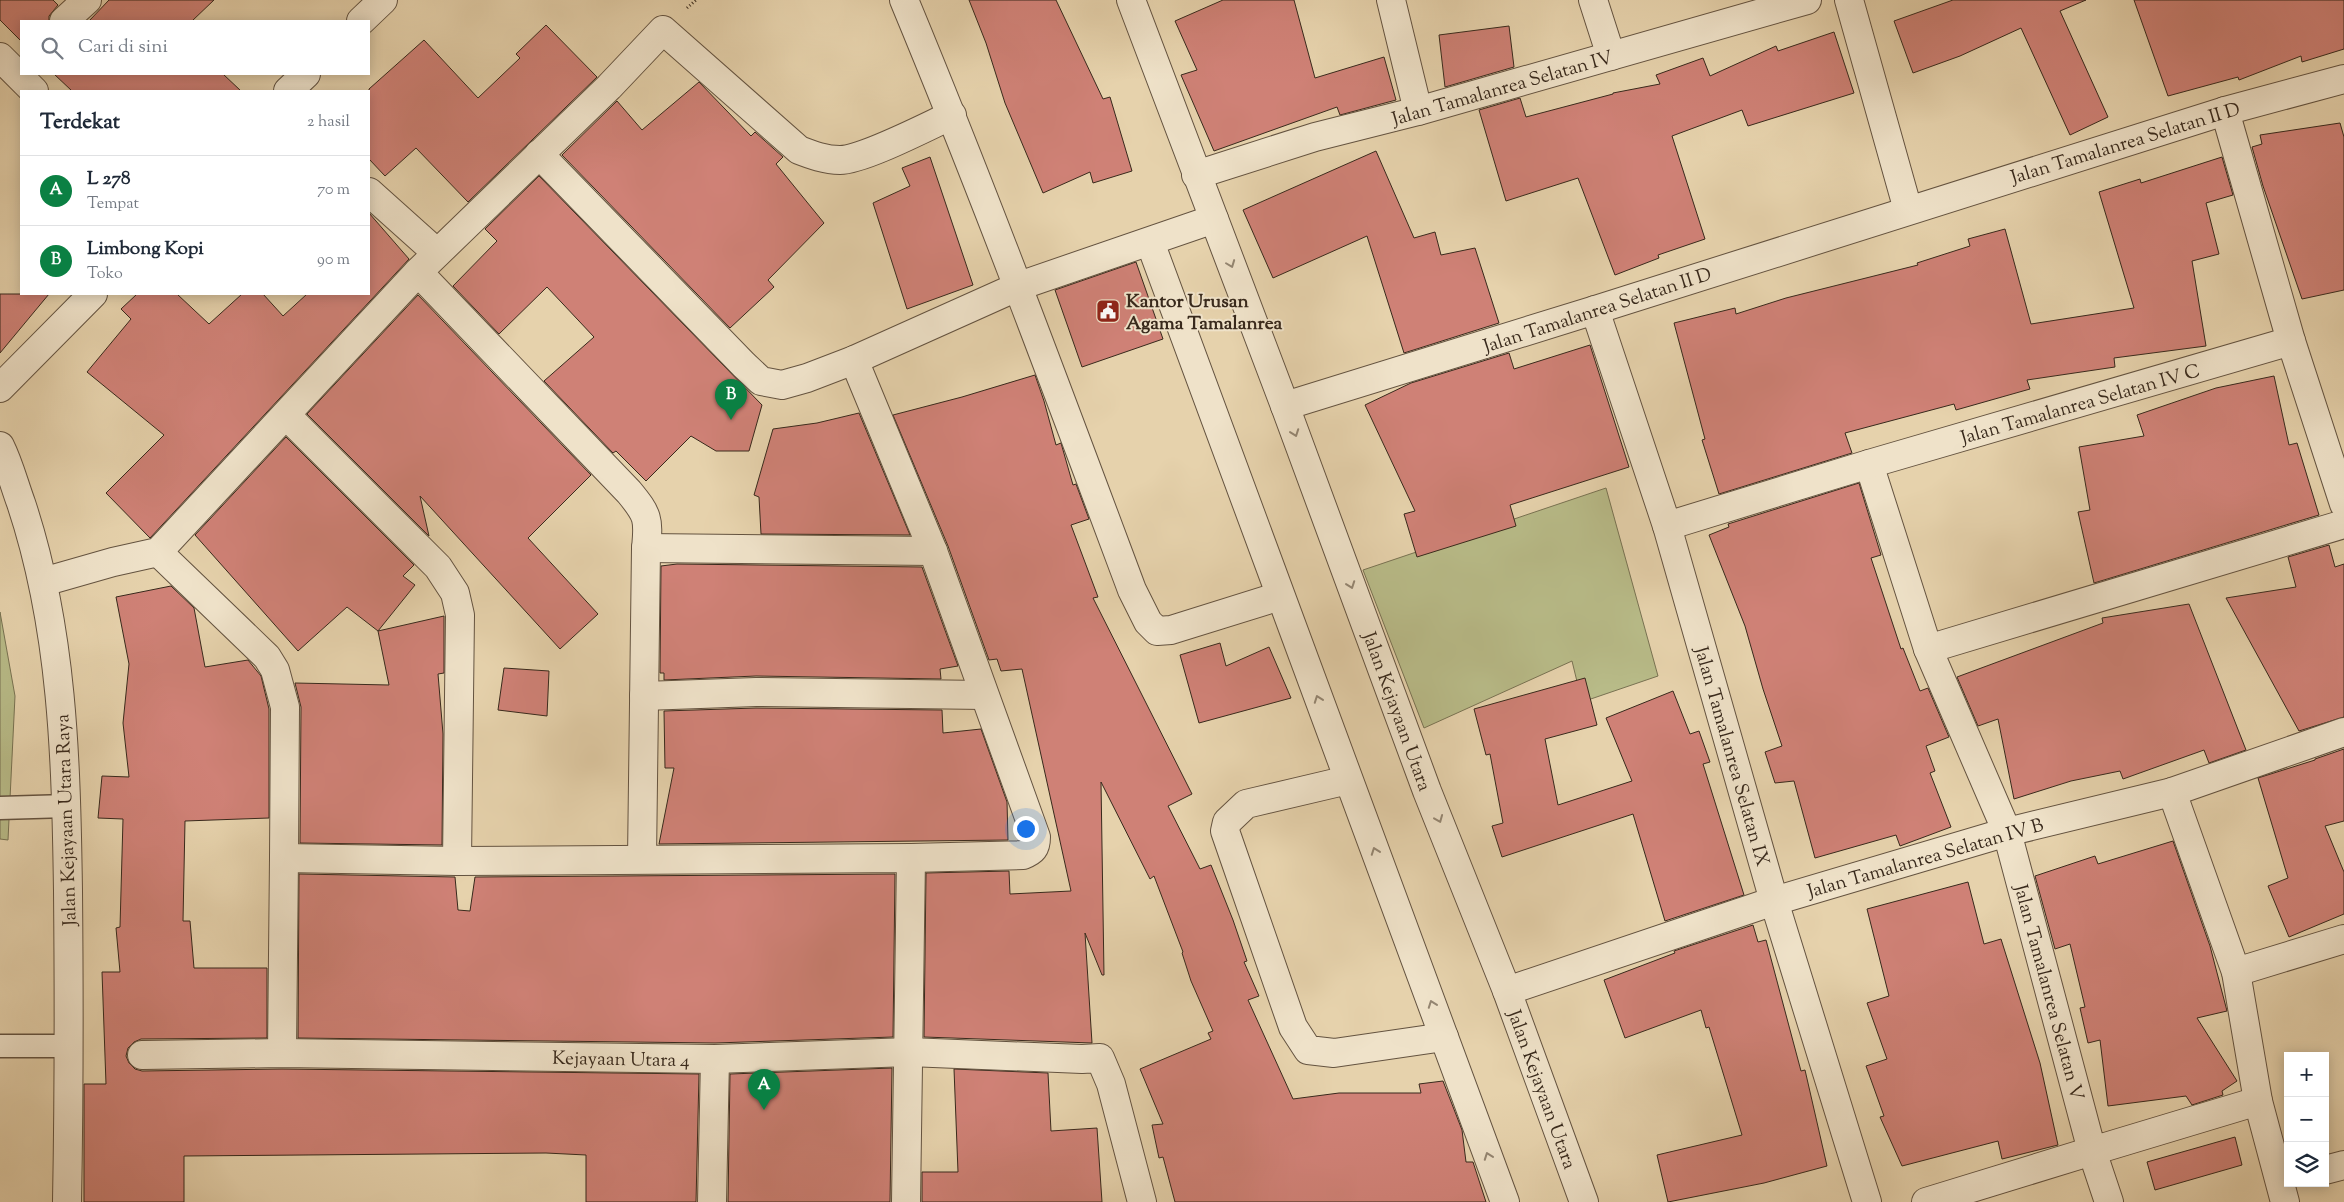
<!DOCTYPE html>
<html lang="id">
<head>
<meta charset="utf-8">
<style>
	body { margin:0; font-family:"Sorts Mill Goudy",serif; background:#f2f2f3; color:#1f2937 }
	.controls { position:absolute; right:15px; bottom:15px; display:grid; overflow:hidden; border-radius:0px; box-shadow:0 2px 12px #0003 }
	.controls button { width:45px; height:45px; display:grid; place-items:center; padding:0; border:0; border-bottom:1px solid #e0e1e3; background:#fff; color:#1f2937; font:25px sans-serif }
	.you { position:absolute; left:1025px; top:828px; width:18px; height:18px; margin:-12px; border:4px solid #fff; border-radius:50%; background:#1a73e8; box-shadow:0 0 0 8px #1a73e833 }
	.badge { display:grid; place-items:center; width:32px; height:32px; border-radius:50%; background:#0b8043; color:#fff; font-size:16px; font-weight:700 }
	.pin { position:absolute; translate:-50% -41px; filter:drop-shadow(0 1px 2px #0008) }
	.pin::after { content:''; position:absolute; top:26px; width:18px; height:15px; background:inherit; clip-path:polygon(0 0,100% 0,50% 100%) }
	.list { margin:0; padding:0; list-style:none }
	h2 { display:flex; justify-content:space-between; align-items:center; height:65px; margin:0; padding:0 20px; font-size:21px }
	h2 small { font-size:16px; font-weight:400; color:#747a83 }
	.list li { display:grid; grid-template-columns:32px 1fr auto; gap:15px; align-items:center; box-sizing:border-box; height:70px; padding:0 20px; border-top:1px solid #e0e1e3 }
	.list b { display:block; font-size:19px; white-space:nowrap }
	.list p { margin:0; font-size:16px; white-space:nowrap; color:#747a83 }
	.list em { font-size:16px; font-style:normal; color:#747a83 }
	.icon { flex:none; width:28px; height:28px; fill:none; stroke:currentColor; stroke-width:2; stroke-linecap:round; stroke-linejoin:round }
	.map { position:relative; flex:none; width:2344px; height:1202px; overflow:hidden }
	.search { position:absolute; background:#fff; box-shadow:0 2px 12px #0003; left:20px; top:20px; width:350px; height:55px; display:flex; align-items:center; gap:12px; box-sizing:border-box; padding:0 18px; border-radius:0px; color:#747a83; font-size:19px }
	.panel { position:absolute; background:#fff; box-shadow:0 2px 12px #0003; left:20px; top:90px; width:350px; height:205px; border-radius:0px }
	.map>svg:first-child { display:block }
</style>
</head>
<body>
<div class="map">
<svg width="2344" height="1202" viewBox="0 0 2344 1202">
	<rect width="100%" height="100%" fill="#e6d2ac"/>
	<filter id="stains"><feTurbulence type="fractalNoise" baseFrequency=".004" numOctaves="4"/><feColorMatrix values="0 0 0 0 .2 0 0 0 0 .09 0 0 0 0 .02 0 0 0 .5 -.17"/></filter>
	<radialGradient id="worn" r=".72"><stop offset=".6" stop-color="#630" stop-opacity="0"/><stop offset="1" stop-color="#630" stop-opacity=".3"/></radialGradient>
	<!-- green -->
	<g fill="#b8bb88" stroke="#787252">
		<path d="M1606,488L1658,676L1582,702L1572,661L1424,728L1363,570Z"/>
		<path d="M0,612L15,696L8,840L0,839Z"/>
	</g>
	<!-- building -->
	<g fill="#cf8176" stroke="#38291c">
		<path d="M0,0H53L58,5L49,16V21H21V41L0,20Z"/>
		<path d="M109,0H214L192,21H89Z"/>
		<path d="M969,0H1056L1103,99L1110,97L1132,171L1093,183L1090,172L1043,193L1005,103L986,43Z"/>
		<path d="M1223,0H1294L1315,78L1384,57L1396,100L1340,115L1337,107L1214,151L1181,75L1197,70L1175,21Z"/>
		<path d="M1953,0H2086L2060,11L2108,117L2070,135L2021,28L1960,56L1913,73L1894,21Z"/>
		<path d="M2134,0H2344V49L2302,62L2301,56L2239,80L2238,77L2168,96Z"/>
		<path d="M546,25L597,77L468,202L416,148L385,176L369,159V89L424,40L478,98L520,58L516,54Z"/>
		<path d="M1509,26L1514,67L1445,87L1439,35Z"/>
		<path d="M1834,32L1854,93L1748,126L1742,110L1672,136L1705,239L1658,255L1659,258L1615,275L1578,178L1506,201L1479,110L1520,98L1526,117L1613,94V93L1660,84L1656,75L1703,58L1710,76L1776,46L1778,51Z"/>
		<path d="M54,74H223L241,91H72Z"/>
		<path d="M699,82L751,136L755,132L783,157L776,164L824,223L768,280L774,287L730,328L562,155L617,101L642,130Z"/>
		<path d="M2340,123L2344,137V290L2302,299L2263,186L2252,147L2262,144L2260,135Z"/>
		<path d="M1376,151L1414,238L1435,232L1441,255L1475,248L1499,323L1404,353L1367,236L1273,278L1243,210Z"/>
		<path d="M930,157L973,285L907,309L873,203L910,186L902,168Z"/>
		<path d="M2222,157L2233,195L2206,203L2219,254L2192,261L2206,346L2114,358L2115,367L2027,380L2030,389L1956,410L1954,404L1845,433L1852,453L1719,494L1702,440L1705,439L1674,323L1735,308L1736,314L1786,298L1918,265L1917,263L1970,246L1968,239L2005,229L2031,324L2134,308L2099,192L2140,179L2141,183Z"/>
		<path d="M539,176L762,405L749,451H716L691,436L646,481L616,451L613,453L544,381L594,337L547,287L499,334L453,286L497,241L485,229Z"/>
		<path d="M369,213L409,259L150,538L106,493L164,435L87,372L131,319L121,309L137,294H177L209,324L242,294H263L283,316L307,294H369Z"/>
		<path d="M1136,262L1163,339L1082,367L1055,290Z"/>
		<path d="M0,294H49L0,353Z"/>
		<path d="M418,295L591,475L528,538L598,614L560,649L420,496L429,536L307,414Z"/>
		<path d="M1590,345L1629,467L1510,505L1516,526L1417,557L1404,514L1415,511L1365,405L1411,383L1509,353L1514,369Z"/>
		<path d="M1035,375L1044,401L1056,445L1061,443L1073,485L1076,484L1089,519L1071,525L1098,597L1093,598L1192,794L1168,806L1200,869L1211,865L1233,920L1247,961L1244,962L1259,996L1248,1000L1293,1099L1339,1093H1421L1419,1084L1443,1081L1462,1130L1466,1162H1473L1486,1202H1175L1163,1157L1159,1158L1152,1125L1163,1124L1140,1069L1211,1039L1208,1033L1213,1031L1191,981L1182,953L1183,952L1154,876L1150,879L1101,782L1104,975H1102L1085,933L1092,1043L924,1037L926,873L1009,871L1010,894L1071,891L1022,669L1001,671L997,659L989,660L948,546L893,415L962,397Z"/>
		<path d="M2274,376L2289,445L2297,443L2319,515L2094,583L2078,512L2090,510L2079,447L2144,436L2137,415L2216,388Z"/>
		<path d="M859,413L910,535L761,534L759,497L754,495L773,429L817,423Z"/>
		<path d="M286,437L414,565L403,576L415,585L378,631L347,607L298,651L195,535Z"/>
		<path d="M1859,483L1881,555L1871,558L1901,649L1903,648L1920,691L1928,688L1949,737L1926,746L1935,771L1930,773L1951,827L1900,846L1896,835L1815,858L1794,781L1775,783L1765,752L1782,746L1763,689L1745,626L1709,535L1729,527L1728,524Z"/>
		<path d="M2329,545L2335,567L2344,564V717L2299,731L2226,598L2296,587L2288,557Z"/>
		<path d="M677,564L922,567L958,666L940,669L941,679L756,676L664,680V673H660L661,566Z"/>
		<path d="M171,586L194,608L205,667L248,660L261,676L269,709V818L185,821L183,921H190L194,968H267V1038L141,1039L134,1042L128,1048L126,1056L129,1063L135,1069L142,1071L282,1069L699,1074L696,1202H586V1155L546,1153L184,1156V1202H84V1084H106L102,972H120L116,928L120,927L123,819L98,818L102,776L129,777L123,723L129,664L116,597Z"/>
		<path d="M2189,604L2246,750L2209,763L2204,750L2123,779L2120,771L2071,781L2014,799L1998,719L1978,726L1957,677L2103,623L2102,618Z"/>
		<path d="M444,616V673L438,674L443,734L442,845L300,843L301,707L295,683L389,685L378,631Z"/>
		<path d="M1220,643L1226,666L1269,647L1291,698L1199,723L1180,655Z"/>
		<path d="M504,668L549,671L547,716L498,710Z"/>
		<path d="M1585,678L1597,725L1545,739L1558,805L1632,781L1606,718L1673,691L1690,734L1699,731L1710,762L1703,764L1744,895L1665,921L1633,814L1502,857L1492,826L1503,823L1490,754L1486,755L1474,709Z"/>
		<path d="M756,708L942,710L943,733L981,729L1007,802L1008,840L659,844L674,768H665L664,711Z"/>
		<path d="M2344,749V821L2325,826L2344,872V914L2289,937L2268,886L2288,878L2258,778L2315,760V759Z"/>
		<path d="M2173,841L2210,946L2227,1011L2197,1018L2237,1081L2222,1091L2223,1095L2192,1105L2186,1096L2108,1106L2100,1040L2088,1043L2080,1008L2085,1007L2070,944L2055,949L2035,876L2095,856L2098,864Z"/>
		<path d="M299,874L455,877L458,910L470,911L475,877L895,874L893,1037L715,1043L298,1038Z"/>
		<path d="M1968,882L1984,944L2001,939L2040,1063L2058,1145L2002,1159L1998,1141L1902,1166L1880,1117L1884,1116L1866,1066L1887,1059L1867,1003L1889,996L1867,909Z"/>
		<path d="M1753,925L1758,942L1766,940L1801,1071L1805,1070L1827,1166L1764,1183L1668,1202L1657,1155L1742,1135L1709,1027L1706,1028L1701,1010L1625,1038L1604,980L1675,953L1674,951Z"/>
		<path d="M892,1068L890,1202H728L730,1074Z"/>
		<path d="M954,1069L1048,1073L1051,1131L1097,1128L1102,1202H922V1172H958Z"/>
		<path d="M2235,1137L2242,1165L2155,1190L2147,1162Z"/>
	</g>
	<g fill="none" stroke-linecap="round" stroke-linejoin="round">
		<!-- service casing -->
		<g stroke="#645340" stroke-width="25">
			<g id="service">
				<path d="M0,808L67,806"/>
				<path d="M0,1046H70"/>
			</g>
		</g>
		<!-- minor casing -->
		<g stroke="#645340" stroke-width="30">
			<g id="minor">
				<path d="M904,0C985,195 1058,392 1132,590L1148,622L1157,631L1171,630L1280,596"/>
				<path d="M1131,0L1285,406L1427,791L1507,991L1584,1202"/>
				<path d="M1391,0L1418,111"/>
				<path d="M1593,0L1611,56"/>
				<path d="M1849,0L1908,210"/>
				<path d="M64,21L87,0"/>
				<path d="M361,21L383,0"/>
				<path d="M0,57L34,91"/>
				<path d="M288,91L306,74"/>
				<path d="M2225,111L2291,341L2344,504"/>
				<path d="M539,154L744,365L761,381L782,385L807,378L854,360L1019,286L1214,219"/>
				<path d="M1196,175L1315,137L1418,111L1807,0"/>
				<path d="M369,192L437,253"/>
				<path d="M1150,242L1505,1202"/>
				<path d="M418,272L629,492C648,515 649,519 646,548L642,859"/>
				<path d="M1595,310L1667,526L1774,901L1867,1202"/>
				<path d="M854,360L933,551L1036,837C1036,848 1033,851 1023,855L911,858"/>
				<path d="M0,388L93,294"/>
				<path d="M1285,406L1595,310L2225,111L2344,79"/>
				<path d="M286,415L438,567L455,593L460,615L457,861"/>
				<path d="M0,446C9,464 14,484 21,503C63,629 66,759 68,891C69,995 69,1098 67,1202"/>
				<path d="M1869,464L1928,649L2007,832L2092,1151L2258,1101"/>
				<path d="M1667,526L1869,464L2291,341"/>
				<path d="M646,548L933,551"/>
				<path d="M158,552L267,657L275,670L285,707L284,858"/>
				<path d="M43,582L113,562L158,552L418,272L609,87L663,30L799,150C812,155 825,160 840,160C863,160 928,126 952,115"/>
				<path d="M1928,649L2344,524"/>
				<path d="M644,696L756,692L984,695"/>
				<path d="M1348,780L1246,804L1227,822L1225,831L1293,1027L1308,1050L1334,1053L1444,1037"/>
				<path d="M2172,792L2236,972L2258,1101L2285,1202"/>
				<path d="M2236,972L2344,939"/>
				<path d="M1507,991L1774,901L2007,832L2172,792L2344,732"/>
				<path d="M282,1053L284,858L457,861L911,858L906,1202"/>
				<path d="M142,1055L282,1053L715,1059L909,1052L1082,1059L1100,1058L1111,1084L1142,1202"/>
				<path d="M2325,1170L2344,1165"/>
				<path d="M712,1202L715,1059"/>
				<path d="M1926,1202L2092,1151L2109,1202"/>
			</g>
		</g>
		<!-- path -->
		<path stroke="#38291c" stroke-width="3" stroke-dasharray="1 2.5" stroke-linecap="butt" d="M687,8L696,0"/>
		<!-- service -->
		<use href="#service" stroke="#efe2c9" stroke-width="22"/>
		<!-- minor -->
		<use href="#minor" stroke="#efe2c9" stroke-width="28"/>
	</g>
	<!-- one-way arrows -->
	<defs><path id="oneway-chevron" d="M-2-3.5L2.5 0L-2 3.5" fill="none" stroke-width="1.6" stroke-linecap="round" stroke-linejoin="round" transform="scale(1.25)"/></defs>
	<g stroke="#948672">
		<use href="#oneway-chevron" transform="translate(1231 264) rotate(69)"/>
		<use href="#oneway-chevron" transform="translate(1295 433) rotate(70)"/>
		<use href="#oneway-chevron" transform="translate(1351 585) rotate(70)"/>
		<use href="#oneway-chevron" transform="translate(1318 699) rotate(-110)"/>
		<use href="#oneway-chevron" transform="translate(1439 819) rotate(68)"/>
		<use href="#oneway-chevron" transform="translate(1375 851) rotate(-110)"/>
		<use href="#oneway-chevron" transform="translate(1432 1004) rotate(-110)"/>
		<use href="#oneway-chevron" transform="translate(1488 1156) rotate(-110)"/>
	</g>
	<!-- icons -->
	<defs>
		<g id="civic-square" transform="scale(1.25)"><rect x="-9" y="-9" width="18" height="18" rx="4" fill="#8f2418" stroke="#efe2c9"/><path d="M-.6-6.5H3V-4.5H.6V-3L4-1V1h2V6H-6V1h2V-1L-.6-3ZM-1.2 2.5V6h2.4V2.5Z" fill="#fff"/></g>
	</defs>
	<g fill-rule="evenodd">
		<use href="#civic-square" x="1108" y="311"/>
	</g>
	<g text-anchor="middle" stroke-width="4" stroke-linejoin="round" paint-order="stroke">
		<!-- street labels -->
		<g font-size="19" fill="#38291c" stroke="#efe2c9">
			<text transform="translate(1502 87) rotate(-16)" y="7">Jalan Tamalanrea Selatan IV</text>
			<text transform="translate(2125 142) rotate(-17)" y="7">Jalan Tamalanrea Selatan II D</text>
			<text transform="translate(1597 309) rotate(-18)" y="7">Jalan Tamalanrea Selatan II D</text>
			<text transform="translate(2080 403) rotate(-16)" y="7">Jalan Tamalanrea Selatan IV C</text>
			<text transform="translate(1398 711) rotate(70)" y="7">Jalan Kejayaan Utara</text>
			<text transform="translate(1733 756) rotate(74)" y="7">Jalan Tamalanrea Selatan IX</text>
			<text transform="translate(65 820) rotate(-92)" y="7">Jalan Kejayaan Utara Raya</text>
			<text transform="translate(1925 857) rotate(-16)" y="7">Jalan Tamalanrea Selatan IV B</text>
			<text transform="translate(2050 992) rotate(75)" y="7">Jalan Tamalanrea Selatan V</text>
			<text transform="translate(621 1058) rotate(1)" y="7">Kejayaan Utara 4</text>
			<text transform="translate(1543 1089) rotate(70)" y="7">Jalan Kejayaan Utara</text>
		</g>
		<!-- poi labels -->
		<g font-size="19" font-weight="bold" fill="#38291c" stroke="#efe2c9" text-anchor="start">
			<text x="1126" y="307">Kantor Urusan<tspan x="1126" dy="22">Agama Tamalanrea</tspan></text>
		</g>
	</g>
	<rect width="100%" height="100%" filter="url(#stains)"/>
	<rect width="100%" height="100%" fill="url(#worn)"/>
</svg>
<div class="controls">
<button>+</button>
<button>−</button>
<button><svg class="icon" aria-label="layers" viewBox="0 0 24 24"><path d="M12 4l9 5-9 5-9-5zM3 14l9 5 9-5"/></svg></button>
</div>
<div class="you"></div>
<div class="pin badge" style="left:764px;top:1110px">A</div>
<div class="pin badge" style="left:731px;top:420px">B</div>
<div class="search"><svg class="icon" aria-label="search" viewBox="0 0 24 24"><circle cx="10" cy="10" r="6"/><path d="M15 15l6 6"/></svg>Cari di sini</div>
<section class="panel">
<h2>Terdekat<small>2 hasil</small></h2>
<ul class="list">
<li><span class="badge">A</span><div><b>L 278</b><p>Tempat</p></div><em>70 m</em></li>
<li><span class="badge">B</span><div><b>Limbong Kopi</b><p>Toko</p></div><em>90 m</em></li>
</ul>
</section>
</div>
</body>
</html>
